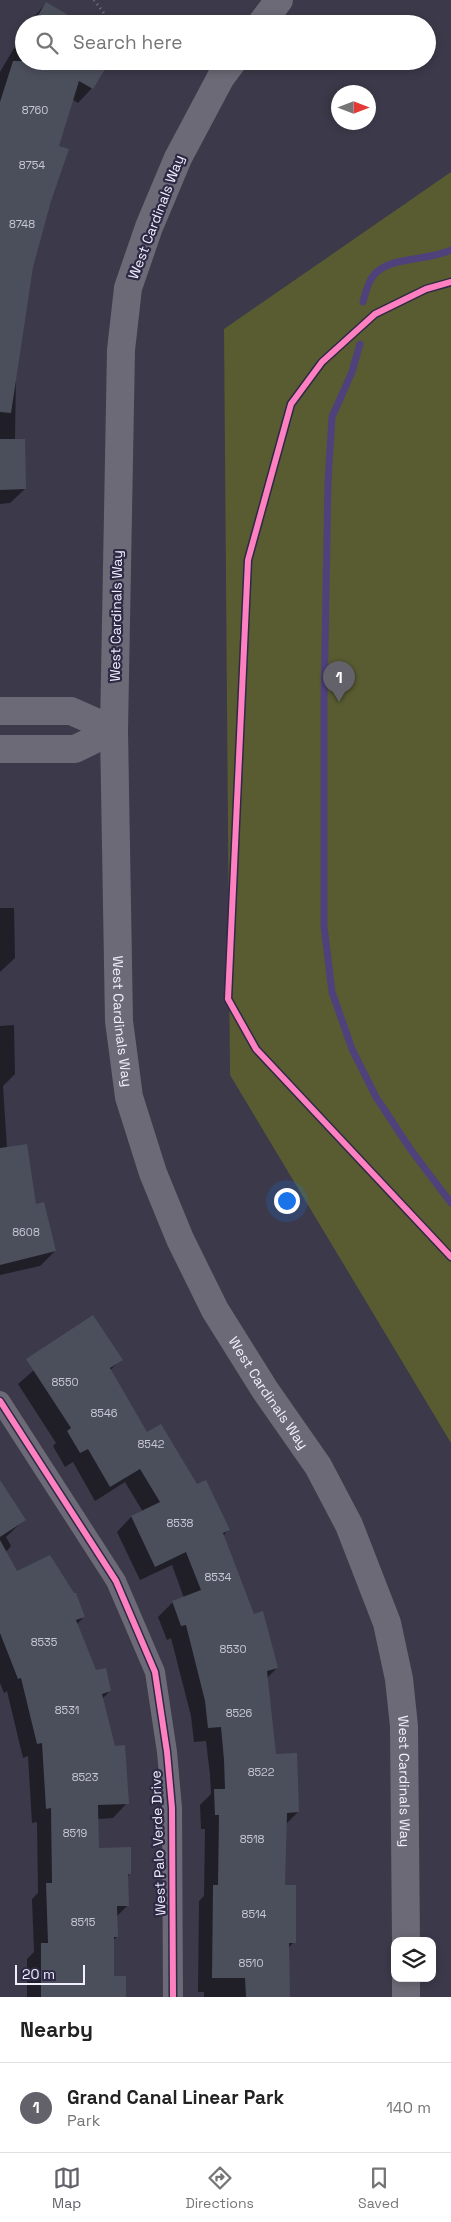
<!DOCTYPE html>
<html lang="en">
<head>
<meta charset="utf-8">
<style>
	body { margin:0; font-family:"Space Grotesk",sans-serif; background:#f6f6f6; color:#222 }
	.controls { position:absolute; right:15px; bottom:15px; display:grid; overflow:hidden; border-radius:10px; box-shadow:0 2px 8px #0003 }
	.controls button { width:45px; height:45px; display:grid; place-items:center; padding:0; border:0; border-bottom:1px solid #e0e0e0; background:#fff; color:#222; font:25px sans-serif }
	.compass { position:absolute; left:331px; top:85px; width:45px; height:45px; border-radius:50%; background:#fff; box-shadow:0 2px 8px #0003; rotate:90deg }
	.scale { position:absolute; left:15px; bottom:12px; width:70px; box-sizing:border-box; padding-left:5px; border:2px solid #f1effe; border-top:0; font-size:14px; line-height:18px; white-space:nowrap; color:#f1effe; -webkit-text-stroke:4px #2e2945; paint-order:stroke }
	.you { position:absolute; left:286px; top:1200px; width:18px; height:18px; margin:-12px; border:4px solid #fff; border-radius:50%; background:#1a73e8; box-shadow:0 0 0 8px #1a73e833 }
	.badge { display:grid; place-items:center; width:32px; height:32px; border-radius:50%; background:#636169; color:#fff; font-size:16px; font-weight:700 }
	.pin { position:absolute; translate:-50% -41px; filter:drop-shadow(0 1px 2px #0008) }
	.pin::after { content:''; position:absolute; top:26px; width:18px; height:15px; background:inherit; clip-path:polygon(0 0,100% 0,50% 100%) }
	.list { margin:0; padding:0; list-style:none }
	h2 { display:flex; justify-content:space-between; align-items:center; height:65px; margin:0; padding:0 20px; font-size:21px }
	h2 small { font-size:16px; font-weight:400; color:#767676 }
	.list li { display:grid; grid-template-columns:32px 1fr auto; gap:15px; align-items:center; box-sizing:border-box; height:90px; padding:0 20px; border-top:1px solid #e0e0e0 }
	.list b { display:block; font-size:19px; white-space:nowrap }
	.list p { margin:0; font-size:16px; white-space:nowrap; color:#767676 }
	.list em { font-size:16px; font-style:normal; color:#767676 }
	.icon { flex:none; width:28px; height:28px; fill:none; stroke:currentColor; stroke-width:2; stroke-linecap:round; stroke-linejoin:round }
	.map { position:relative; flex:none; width:451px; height:1997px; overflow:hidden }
	.search { position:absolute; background:#fff; box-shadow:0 2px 8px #0003; left:15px; right:15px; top:15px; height:55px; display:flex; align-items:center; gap:12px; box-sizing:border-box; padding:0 18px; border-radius:28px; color:#767676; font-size:19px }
	.sheet { height:155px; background:#fff }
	nav { display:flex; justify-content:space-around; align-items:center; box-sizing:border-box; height:70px; border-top:1px solid #e0e0e0; background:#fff; font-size:14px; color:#767676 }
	nav a { display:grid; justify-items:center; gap:2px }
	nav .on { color:#636169 }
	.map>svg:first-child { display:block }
</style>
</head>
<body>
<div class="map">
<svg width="451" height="1997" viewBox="0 0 451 1997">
	<rect width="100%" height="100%" fill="#3c394a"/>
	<!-- green -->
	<path fill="#595c31" d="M451,172V1443L230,1075L224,329Z"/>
	<!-- shadow -->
	<g fill="#0007">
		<path d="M46,3L80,24H28Z"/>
		<path d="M24,31V61H108L92,88L78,103L72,99L57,147L50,200L32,267L16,370L15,440L25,489L10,503L0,504V72Z"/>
		<path d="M0,908H14L15,958L0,972Z"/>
		<path d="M14,1025L15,1074L3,1086L7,1148L55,1251L40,1266L0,1275V1026Z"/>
		<path d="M121,1360L110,1370L147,1434L196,1486L228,1530L223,1536L254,1615L277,1668L267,1678L275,1755L298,1812L285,1825L284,1887L294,1942L288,1948V1997H204V1992H198L199,1901L204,1896L205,1829H201L200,1805L211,1794L210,1775L206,1741L194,1742L191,1716L171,1638L167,1640L158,1617L173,1602L184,1598L172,1565L140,1580L117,1532L131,1517L143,1512L125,1482L95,1501L73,1462L65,1467L53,1446L56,1443L18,1384L42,1363Z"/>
		<path d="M0,1485L24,1520L6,1537L11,1546L5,1553L16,1573L84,1617L76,1625L95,1672L110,1691L102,1699L127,1803L113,1818L97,1819L98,1849L130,1873L127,1877V1906L116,1917L117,1937L113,1940V1977L125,1997H27V1959L34,1952L32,1899L38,1893L37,1822L32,1823L28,1756L23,1758L7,1691L4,1693L0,1683Z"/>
	</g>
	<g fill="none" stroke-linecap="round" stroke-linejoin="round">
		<!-- stream -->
		<g stroke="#4e417c" stroke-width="7">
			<path d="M363,302C365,295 367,286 371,279C385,255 427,262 451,250"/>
			<path d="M360,344L352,372L332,417L328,482L324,701V926L332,992L352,1049L376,1097L411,1150L451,1203"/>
		</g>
	</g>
	<!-- building -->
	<g fill="#4b4f5c">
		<path d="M46,2L83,24H33Z"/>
		<path d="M13,61H110L93,89L79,81L59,146L69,149L51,201L33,267L11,413L0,412V102Z"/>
		<path d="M0,439H25L26,489L0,490Z"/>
		<path d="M27,1144L36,1204L44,1202L56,1251L0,1265V1148Z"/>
		<path d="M93,1315L123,1360L110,1368L147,1432L161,1424L197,1484L206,1480L230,1530L223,1533L254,1614L263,1611L278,1668L267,1671L276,1754L297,1753L299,1812L287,1813L285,1885H296V1943H289L290,1997H246L245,1978H212L213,1885H218L219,1815H215L214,1789H225L224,1760L221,1727L208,1728L205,1701L186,1625L181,1626L172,1601L201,1590L186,1552L155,1567L131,1516L160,1502L140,1469L110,1487L88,1449L80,1453L67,1431L71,1428L26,1359Z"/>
		<path d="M0,1480L26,1520L0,1537Z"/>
		<path d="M0,1540L17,1571L50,1555L74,1593H76L85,1617L76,1620L96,1670L106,1668L111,1691L102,1694L115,1746L125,1745L129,1804L98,1805L99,1848L131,1847V1874H128L129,1906H117L118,1937H114V1976H126V1997H41V1943H48L46,1883H52L51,1808L46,1809L42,1743L37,1744L21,1678L18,1679L0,1633Z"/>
	</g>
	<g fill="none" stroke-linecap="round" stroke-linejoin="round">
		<!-- path -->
		<path stroke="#75737f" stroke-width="3" stroke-dasharray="1 4" stroke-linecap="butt" d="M94,0L106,16L118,24"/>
		<!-- street -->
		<path stroke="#6c6a76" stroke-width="20" d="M0,1401L116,1581L155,1672L167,1752L172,1808L173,1997"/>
		<!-- secondary -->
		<g stroke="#6c6a76" stroke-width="28">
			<path d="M261,24L279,0"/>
			<path id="s1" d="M233,61L221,77L178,158L149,227L128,288L121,350L114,730L119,1021L129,1097L153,1173L180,1239L215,1310L265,1390L318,1466L349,1525L387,1623L399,1679L404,1726L406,1941"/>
			<path d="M0,711H71L114,730"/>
			<path d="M0,749H75L114,730"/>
			<path d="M406,1997V1978"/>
		</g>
		<!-- cycleway casing -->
		<g stroke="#2e2945" stroke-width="9">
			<g id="cycleway">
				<path d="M451,282L426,289L375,314L322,362L291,404L248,560L228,999L256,1049L451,1257"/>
				<path d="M0,1401L116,1581L155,1672L167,1752L172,1808L173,1997"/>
			</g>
		</g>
		<!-- cycleway -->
		<use href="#cycleway" stroke="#ff80c0" stroke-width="6"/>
	</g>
	<g text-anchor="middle" stroke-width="4.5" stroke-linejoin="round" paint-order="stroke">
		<!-- number labels -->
		<g font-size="11" fill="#c8c7d6">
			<text x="35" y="114">8760</text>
			<text x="32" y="169">8754</text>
			<text x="22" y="228">8748</text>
			<text x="26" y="1236">8608</text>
			<text x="65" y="1386">8550</text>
			<text x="104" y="1417">8546</text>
			<text x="151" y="1448">8542</text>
			<text x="180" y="1527">8538</text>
			<text x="218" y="1581">8534</text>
			<text x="44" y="1646">8535</text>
			<text x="233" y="1653">8530</text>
			<text x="67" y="1714">8531</text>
			<text x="239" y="1717">8526</text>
			<text x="261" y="1776">8522</text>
			<text x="85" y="1781">8523</text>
			<text x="75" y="1837">8519</text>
			<text x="252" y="1843">8518</text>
			<text x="254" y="1918">8514</text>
			<text x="83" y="1926">8515</text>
			<text x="251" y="1967">8510</text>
		</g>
		<!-- street labels -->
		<g font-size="14" fill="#f1effe" stroke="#2e2945">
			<text transform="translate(156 217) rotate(-69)" y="5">West Cardinals Way</text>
			<text transform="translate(116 616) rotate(-89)" y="5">West Cardinals Way</text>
			<text dy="5" stroke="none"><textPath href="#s1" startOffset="985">West Cardinals Way</textPath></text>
			<text dy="5" stroke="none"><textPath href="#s1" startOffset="1390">West Cardinals Way</textPath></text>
			<text dy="5" stroke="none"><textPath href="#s1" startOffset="1810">West Cardinals Way</textPath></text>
			<text transform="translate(158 1843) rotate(-92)" y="5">West Palo Verde Drive</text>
		</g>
	</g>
</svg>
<div class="controls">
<button><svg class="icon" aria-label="layers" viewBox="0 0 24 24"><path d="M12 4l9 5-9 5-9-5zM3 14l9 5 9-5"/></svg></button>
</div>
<svg class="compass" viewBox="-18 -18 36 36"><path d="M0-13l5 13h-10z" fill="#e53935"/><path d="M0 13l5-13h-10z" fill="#767676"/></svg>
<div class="scale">20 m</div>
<div class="you"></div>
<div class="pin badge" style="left:339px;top:702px">1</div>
<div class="search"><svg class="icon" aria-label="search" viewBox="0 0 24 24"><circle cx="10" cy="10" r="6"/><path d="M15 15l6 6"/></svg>Search here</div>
</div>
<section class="sheet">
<h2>Nearby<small></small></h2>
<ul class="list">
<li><span class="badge">1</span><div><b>Grand Canal Linear Park</b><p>Park</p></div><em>140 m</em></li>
</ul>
</section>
<nav>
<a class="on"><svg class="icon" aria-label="map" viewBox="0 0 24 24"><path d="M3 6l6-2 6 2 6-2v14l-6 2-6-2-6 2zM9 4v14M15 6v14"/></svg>Map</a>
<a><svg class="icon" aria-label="directions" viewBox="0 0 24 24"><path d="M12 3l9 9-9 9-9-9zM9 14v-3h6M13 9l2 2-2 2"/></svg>Directions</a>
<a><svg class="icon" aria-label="saved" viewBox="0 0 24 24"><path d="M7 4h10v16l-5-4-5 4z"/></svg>Saved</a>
</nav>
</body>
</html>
